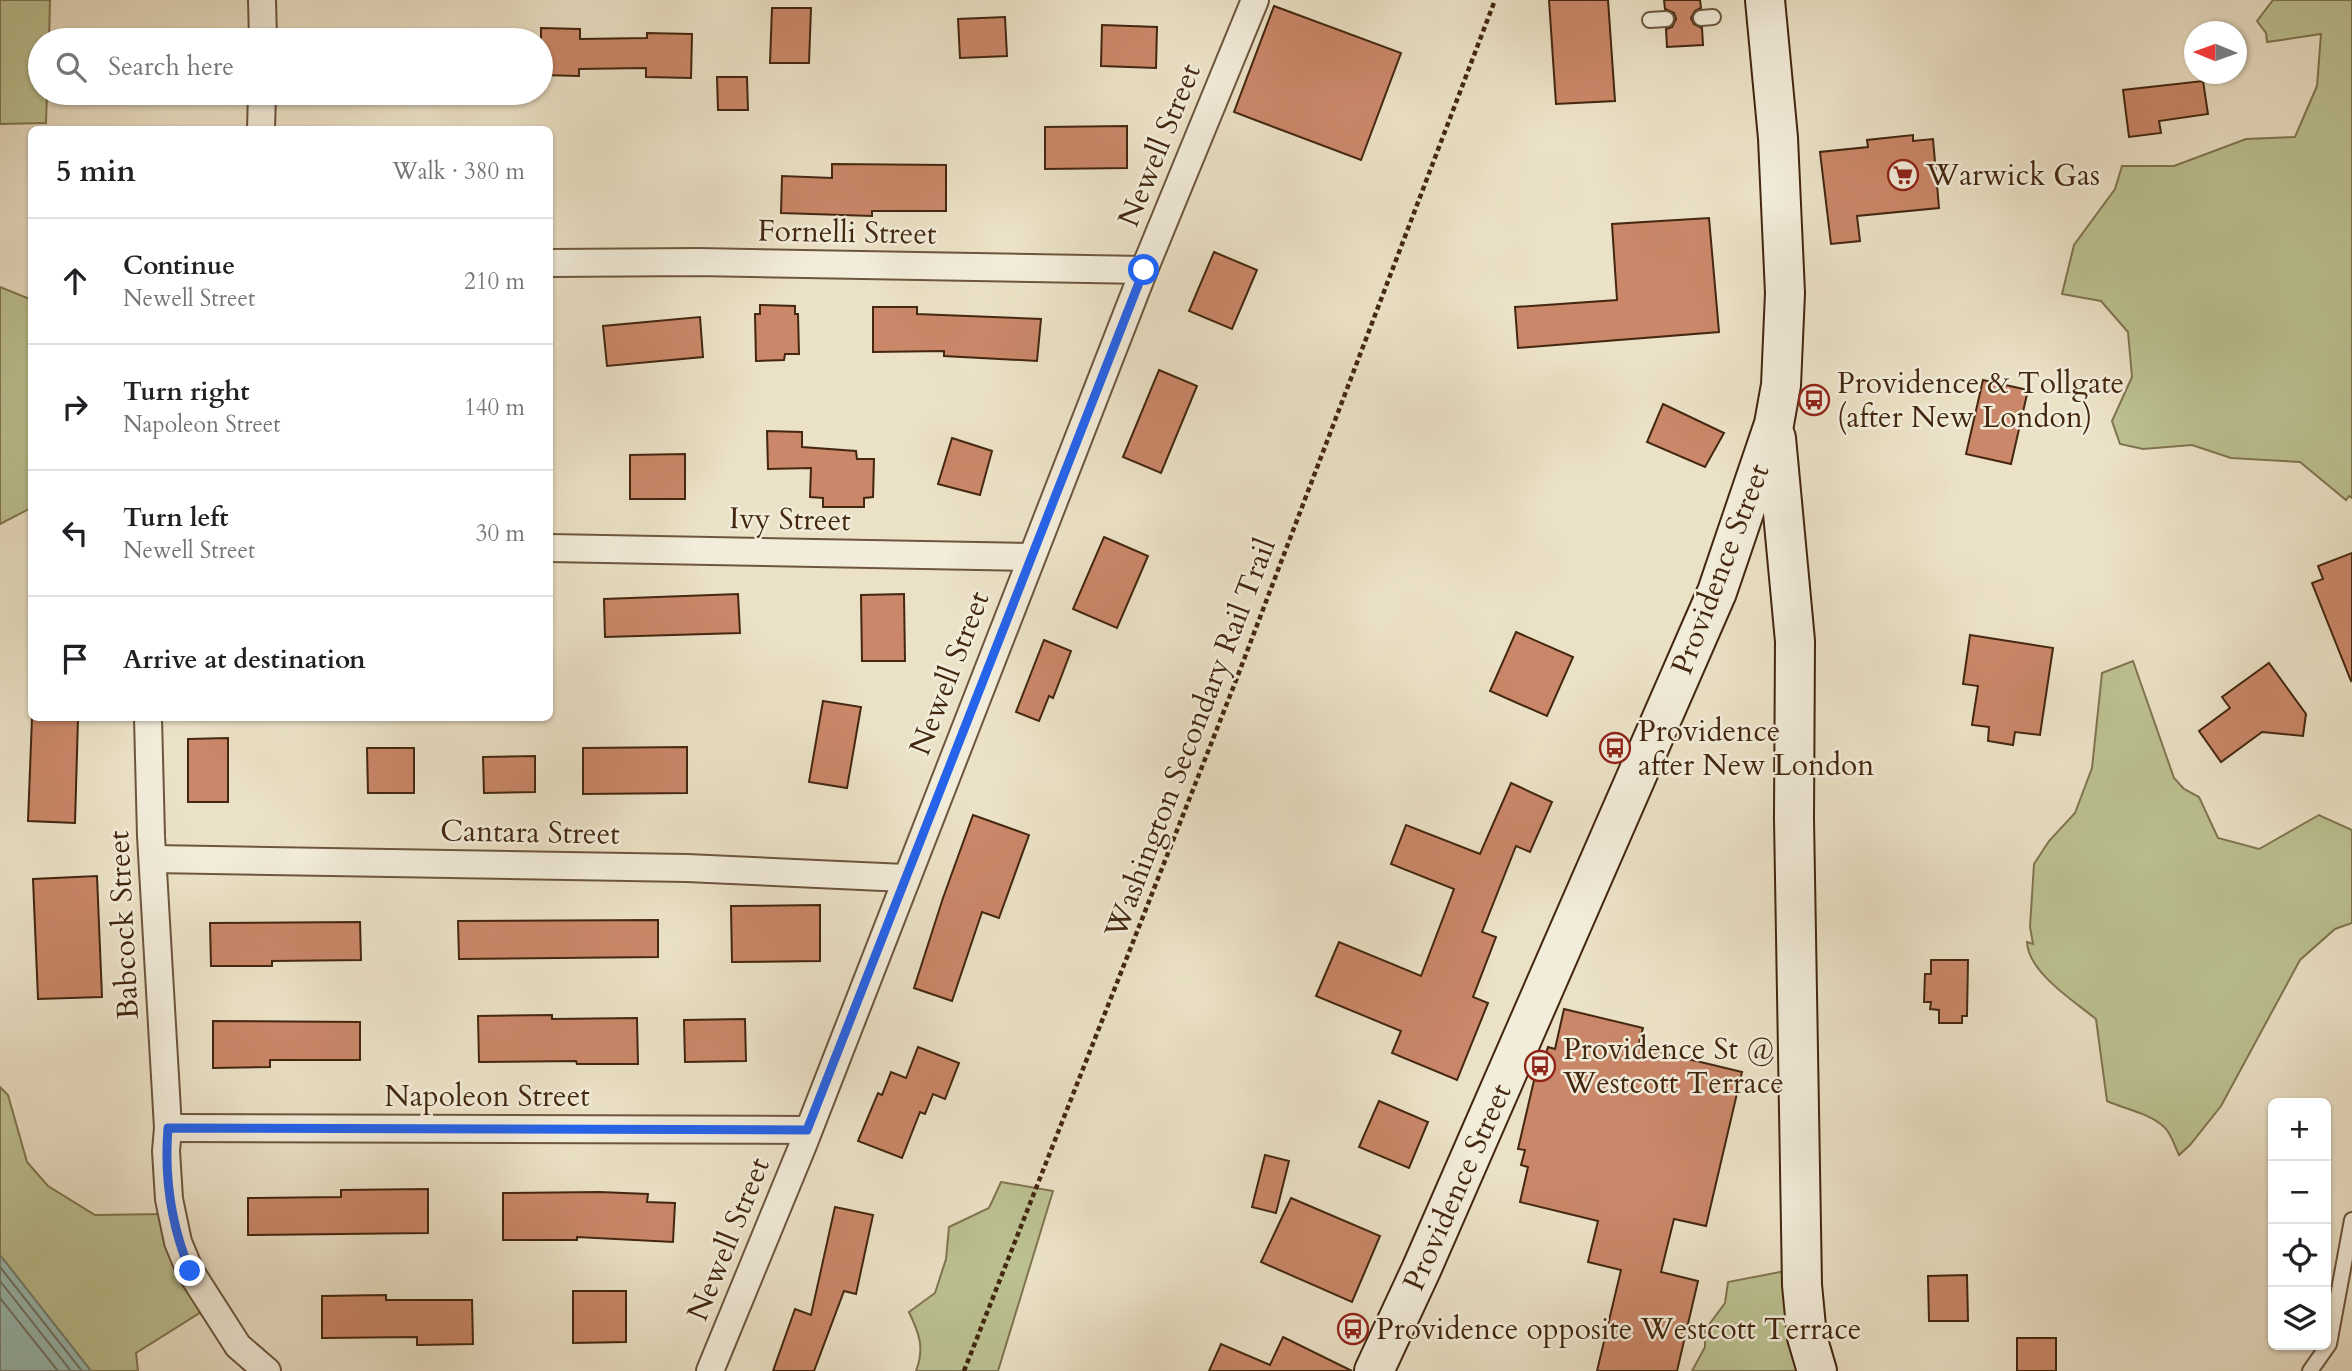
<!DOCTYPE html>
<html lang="en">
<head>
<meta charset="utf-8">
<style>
	body { margin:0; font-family:Cardo,serif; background:#f6f6f6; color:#202124 }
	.controls { position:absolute; right:21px; bottom:21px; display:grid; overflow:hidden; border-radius:10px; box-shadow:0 2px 5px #0004 }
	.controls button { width:63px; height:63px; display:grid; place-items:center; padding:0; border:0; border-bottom:2px solid #e0e0e0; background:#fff; color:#202124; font:35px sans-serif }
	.compass { position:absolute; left:2184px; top:21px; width:63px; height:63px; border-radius:50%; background:#fff; box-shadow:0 2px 5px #0004; rotate:271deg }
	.stop { position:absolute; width:21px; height:21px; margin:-16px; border:5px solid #2563eb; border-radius:50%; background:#fff }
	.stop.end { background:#2563eb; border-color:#fff; box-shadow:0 2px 7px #0008 }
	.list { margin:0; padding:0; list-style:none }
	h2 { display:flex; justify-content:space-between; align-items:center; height:91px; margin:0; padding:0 28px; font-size:30px }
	h2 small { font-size:23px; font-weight:400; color:#757577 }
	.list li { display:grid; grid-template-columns:46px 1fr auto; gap:21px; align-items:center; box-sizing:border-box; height:126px; padding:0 28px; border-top:2px solid #e0e0e0 }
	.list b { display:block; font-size:26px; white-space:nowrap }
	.list p { margin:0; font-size:23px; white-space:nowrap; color:#757577 }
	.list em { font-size:23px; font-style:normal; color:#757577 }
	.icon { flex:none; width:38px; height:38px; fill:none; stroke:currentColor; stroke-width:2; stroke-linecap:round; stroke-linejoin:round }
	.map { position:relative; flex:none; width:2352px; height:1371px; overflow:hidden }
	.search { position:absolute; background:#fff; box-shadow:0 2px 5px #0004; left:28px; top:28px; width:525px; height:77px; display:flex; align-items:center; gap:18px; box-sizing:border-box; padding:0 24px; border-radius:38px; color:#757577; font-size:26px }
	.panel { position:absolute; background:#fff; box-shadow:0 2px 5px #0004; left:28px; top:126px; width:525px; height:595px; border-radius:10px }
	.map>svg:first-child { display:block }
</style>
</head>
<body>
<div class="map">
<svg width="2352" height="1371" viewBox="0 0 2352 1371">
	<rect width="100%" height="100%" fill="#ebe1c6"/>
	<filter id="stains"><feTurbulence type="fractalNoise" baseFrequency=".00286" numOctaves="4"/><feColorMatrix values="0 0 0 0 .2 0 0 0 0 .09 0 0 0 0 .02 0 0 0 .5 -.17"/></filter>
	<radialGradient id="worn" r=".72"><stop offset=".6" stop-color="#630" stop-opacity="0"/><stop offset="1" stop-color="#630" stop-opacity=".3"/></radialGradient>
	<!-- green -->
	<g fill="#bcc191" stroke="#807450" stroke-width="2">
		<path d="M0,0H50L49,40H40V93H47L46,123L0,124Z"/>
		<path d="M2273,0H2352V498L2349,496L2346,500L2300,462L2231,458L2192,445L2143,449L2120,444L2112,421L2132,377L2128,332L2101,301L2062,294L2074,245L2115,189L2122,166H2174L2246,139L2295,137L2317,86L2321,34L2267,42L2266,33L2257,21Z"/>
		<path d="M0,287L32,300L31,508L0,524Z"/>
		<path d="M2133,661L2174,778L2184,789L2199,797L2218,838L2259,849L2319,815L2352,830V923L2335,929L2300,960L2221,1106L2190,1145L2179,1155C2175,1147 2171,1132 2163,1126C2148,1113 2125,1109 2107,1101L2096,1019C2074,1001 2028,972 2027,942L2033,944L2030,927L2034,864L2049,841L2075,813L2092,768L2102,673Z"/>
		<path d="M0,1087L8,1095L27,1162L48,1186L95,1215L166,1214L209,1307L136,1353L138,1371H91L0,1255Z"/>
		<path d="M1001,1182L1053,1191L998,1371H916C925,1348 919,1333 909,1312L935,1293L946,1259L949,1227L989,1208Z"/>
		<path d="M1795,1269L1813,1371H1692L1705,1347V1330L1725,1303L1728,1282Z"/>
	</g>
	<!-- water -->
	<path fill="#98bdb6" stroke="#768173" stroke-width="2" d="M0,1255L91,1371H0Z"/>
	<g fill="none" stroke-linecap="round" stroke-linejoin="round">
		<!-- shore -->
		<g stroke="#6e7262" stroke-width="2">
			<path d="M0,1267L82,1371"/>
			<path d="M0,1281L71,1371"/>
			<path d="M0,1298L58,1371"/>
		</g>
	</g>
	<!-- building -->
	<g fill="#ca8769" stroke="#43270f" stroke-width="2">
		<path d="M1549,0H1608L1615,101L1556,104Z"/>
		<path d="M1664,0H1700L1701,8L1695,11L1691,18L1694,24L1702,28L1703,45L1667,47L1666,29L1672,27L1676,19L1674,13L1665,9Z"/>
		<path d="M1274,6L1401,53L1361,160L1234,112Z"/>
		<path d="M772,8H811L809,63H770Z"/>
		<path d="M1005,17L1007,56L960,58L958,19Z"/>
		<path d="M1102,25L1157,27L1156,68L1101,66Z"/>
		<path d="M541,28L580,29V39L647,38V33L692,34L691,78L646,77V68L579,69V76L541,75Z"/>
		<path d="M717,77H747L748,110H718Z"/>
		<path d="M2203,81L2208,114L2159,121L2161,133L2129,137L2123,90Z"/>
		<path d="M1127,126V168L1045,169V127Z"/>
		<path d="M1913,135V141L1933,139L1939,208L1857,216L1860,241L1831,244L1820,152L1868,147L1867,140Z"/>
		<path d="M832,164L946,165V211H872V216L781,213L782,176L832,178Z"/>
		<path d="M1709,218L1719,332L1518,348L1515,307L1617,300L1612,224Z"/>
		<path d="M1214,252L1257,270L1232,329L1189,311Z"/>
		<path d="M760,305L795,306V314H798L799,354H785L784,360L756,361L755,314H760Z"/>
		<path d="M873,307H917V314L1041,319L1037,361L944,356V351L873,352Z"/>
		<path d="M700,317L703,357L607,366L603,326Z"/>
		<path d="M1159,370L1197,386L1161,473L1123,457Z"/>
		<path d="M1983,380L2028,390L2011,464L1966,454Z"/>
		<path d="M1663,404L1724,433L1705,467L1647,442Z"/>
		<path d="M767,431L802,432V447L856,451L857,459H874L873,497L864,498V507H823V498L810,497L811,468L768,469Z"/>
		<path d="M952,438L992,451L980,495L938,484Z"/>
		<path d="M685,454V499H630V455Z"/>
		<path d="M1104,537L1148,556L1117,628L1073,609Z"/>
		<path d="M2352,553V680L2351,681L2312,583L2323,579L2318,566Z"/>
		<path d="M738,594L740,633L605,637L604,599Z"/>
		<path d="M904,594L905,661H862L861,595Z"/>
		<path d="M1516,632L1573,657L1547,716L1490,691Z"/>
		<path d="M1970,635L2053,648L2040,735L2015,732L2013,745L1988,741L1989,727L1972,725L1978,686L1963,684Z"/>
		<path d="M1044,640L1071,651L1053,698L1049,696L1039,721L1016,712Z"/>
		<path d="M2269,663L2306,714L2303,736L2262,732L2221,762L2199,731L2230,708L2222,697Z"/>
		<path d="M823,701L861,707L847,788L809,782Z"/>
		<path d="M32,718H78L75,823L28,821Z"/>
		<path d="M228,738V802H188V739Z"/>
		<path d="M687,747V793L583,794V748Z"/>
		<path d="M367,748H414V793H368Z"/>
		<path d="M535,756V792L484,793L483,757Z"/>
		<path d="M1511,783L1552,802L1530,852L1516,846L1482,932L1496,937L1473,997L1488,1003L1457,1080L1392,1053L1401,1031L1316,996L1339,942L1421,976L1454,889L1391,864L1406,825L1480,854Z"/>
		<path d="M973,815L1029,835L999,918L982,912L952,1001L914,988L943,898Z"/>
		<path d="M97,876L102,997L38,999L33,879Z"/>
		<path d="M820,905V961L732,962L731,906Z"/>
		<path d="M658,920V957L459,959L458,921Z"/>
		<path d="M360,922L361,960L272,961V966H211L210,923Z"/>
		<path d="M1931,960H1968L1967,1016H1962V1023H1939V1010L1930,1009L1931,1002H1924L1925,974H1931Z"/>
		<path d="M1564,1009L1643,1028L1638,1047L1742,1072L1706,1226L1674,1219L1661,1272L1698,1281L1677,1371H1597L1621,1270L1588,1262L1598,1221L1520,1202L1528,1167L1521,1165L1525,1150L1518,1149L1539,1059L1544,1060L1548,1047L1555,1049Z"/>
		<path d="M552,1015V1019L637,1018L638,1064H577L576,1061L479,1062L478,1016Z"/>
		<path d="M745,1019L746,1061L685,1062L684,1020Z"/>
		<path d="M213,1021L360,1022V1060H270V1067L213,1068Z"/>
		<path d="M918,1047L959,1063L945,1099L933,1094L925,1114L920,1112L902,1158L858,1141L878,1093L882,1095L891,1072L906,1078Z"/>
		<path d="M1379,1101L1428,1122L1409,1168L1359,1147Z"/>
		<path d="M1265,1155L1289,1161L1276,1213L1252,1207Z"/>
		<path d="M428,1189V1233L248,1235V1198L341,1197V1190Z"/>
		<path d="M599,1192L648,1194L647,1202L675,1203L673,1242L577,1237V1240H503V1193Z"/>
		<path d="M1291,1198L1380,1236L1352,1302L1261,1262Z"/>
		<path d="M835,1207L873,1215L856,1294L844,1291L814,1371H773L795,1309L811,1315Z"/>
		<path d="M1967,1275L1968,1321H1929L1928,1276Z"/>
		<path d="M573,1291H626V1342L573,1343Z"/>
		<path d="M386,1295V1300H472L473,1344L417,1345V1337L322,1338V1296Z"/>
		<path d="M1283,1337L1352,1371H1209L1221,1344L1270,1365Z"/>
		<rect x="2017" y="1338" width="39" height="33"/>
	</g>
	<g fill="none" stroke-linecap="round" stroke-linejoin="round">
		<!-- lane casing -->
		<g stroke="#6d563d" stroke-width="18">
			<g id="lane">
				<path d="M1701,18L1713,17"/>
				<path d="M1650,20L1666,19"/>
				<path d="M2310,1371L2329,1344L2352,1220"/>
			</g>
		</g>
		<!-- street casing -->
		<g stroke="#6d563d" stroke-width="30">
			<g id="street">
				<path d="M262,0L263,40"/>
				<path d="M261,130L262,93"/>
				<path d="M550,263L698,262L1144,270"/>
				<path d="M550,548L1030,557"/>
				<path d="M148,718L151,836L168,1128L166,1151L169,1199L178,1242L190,1271L238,1346L267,1371"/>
				<path d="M153,859L687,868L905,878"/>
				<path d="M168,1128L807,1130"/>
				<path d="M710,1371L803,1145L1144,270L1255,0"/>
			</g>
		</g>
		<!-- secondary casing -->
		<g stroke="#43270f" stroke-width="42">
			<g id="secondary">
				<path d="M1776,438L1795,641L1794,819L1802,1285L1807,1337L1817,1371"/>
				<path d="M1374,1371L1421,1270L1717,592L1774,424L1781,385L1785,293L1778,138L1765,0"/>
			</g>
		</g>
		<!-- path -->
		<path stroke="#43270f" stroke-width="4.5" stroke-dasharray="5 3.5" stroke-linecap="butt" d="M964,1371L1235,683L1495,0"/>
		<!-- lane -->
		<use href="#lane" stroke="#f2ecda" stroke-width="14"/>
		<!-- street -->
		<use href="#street" stroke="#f2ecda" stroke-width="26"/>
		<!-- secondary -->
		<use href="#secondary" stroke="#f2ecda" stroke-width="38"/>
	</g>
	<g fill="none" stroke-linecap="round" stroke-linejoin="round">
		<!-- route -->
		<path stroke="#2563eb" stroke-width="9" d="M190,1271C171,1225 164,1178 168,1128L807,1130L1144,270"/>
	</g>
	<!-- icons -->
	<defs>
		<g id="supermarket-ring" transform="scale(1.575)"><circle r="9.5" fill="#f2ecda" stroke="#8f2418" stroke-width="1.5"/><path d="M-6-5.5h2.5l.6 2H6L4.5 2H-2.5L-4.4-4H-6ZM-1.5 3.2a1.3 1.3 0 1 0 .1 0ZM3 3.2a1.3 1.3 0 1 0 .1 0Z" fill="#8f2418"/></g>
		<g id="bus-ring" transform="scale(1.575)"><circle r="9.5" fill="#f2ecda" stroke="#8f2418" stroke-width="1.5"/><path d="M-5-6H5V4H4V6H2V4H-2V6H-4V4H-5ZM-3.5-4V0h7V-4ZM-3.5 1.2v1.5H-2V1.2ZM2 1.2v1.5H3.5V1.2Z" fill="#8f2418"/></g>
	</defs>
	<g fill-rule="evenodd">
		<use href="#supermarket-ring" x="1903" y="175"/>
		<use href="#bus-ring" x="1814" y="400"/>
		<use href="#bus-ring" x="1615" y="748"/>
		<use href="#bus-ring" x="1540" y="1066"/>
		<use href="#bus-ring" x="1353" y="1329"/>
	</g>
	<g text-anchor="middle" stroke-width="5" stroke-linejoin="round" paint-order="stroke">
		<!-- street labels -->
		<g font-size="30" fill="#43270f" stroke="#f2ecda">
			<text transform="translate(1159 145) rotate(-68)" y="10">Newell Street</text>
			<text transform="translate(847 232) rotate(1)" y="10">Fornelli Street</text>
			<text transform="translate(790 519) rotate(1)" y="10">Ivy Street</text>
			<text transform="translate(1720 569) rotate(-69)" y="10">Providence Street</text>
			<text transform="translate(949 673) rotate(-69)" y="10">Newell Street</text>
			<text transform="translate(1190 738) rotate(-69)" y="10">Washington Secondary Rail Trail</text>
			<text transform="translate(530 832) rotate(1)" y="10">Cantara Street</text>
			<text transform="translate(123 925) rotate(-93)" y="10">Babcock Street</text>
			<text x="487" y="1106">Napoleon Street</text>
			<text transform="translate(1457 1187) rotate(-66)" y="10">Providence Street</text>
			<text transform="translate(728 1239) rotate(-68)" y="10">Newell Street</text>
		</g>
		<!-- poi labels -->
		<g font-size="30" fill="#43270f" stroke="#f2ecda" text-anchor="start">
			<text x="1926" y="185">Warwick Gas</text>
			<text x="1837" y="393">Providence &amp; Tollgate<tspan x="1837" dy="34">(after New London)</tspan></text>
			<text x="1638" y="741">Providence<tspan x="1638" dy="34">after New London</tspan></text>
			<text x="1563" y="1059">Providence St @<tspan x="1563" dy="34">Westcott Terrace</tspan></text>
			<text x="1376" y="1339">Providence opposite Westcott Terrace</text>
		</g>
	</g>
	<rect width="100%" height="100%" filter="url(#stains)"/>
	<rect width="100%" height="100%" fill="url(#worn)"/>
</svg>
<div class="controls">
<button>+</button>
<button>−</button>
<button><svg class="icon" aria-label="locate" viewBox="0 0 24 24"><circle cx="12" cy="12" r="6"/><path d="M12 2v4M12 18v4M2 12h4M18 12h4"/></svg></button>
<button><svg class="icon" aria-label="layers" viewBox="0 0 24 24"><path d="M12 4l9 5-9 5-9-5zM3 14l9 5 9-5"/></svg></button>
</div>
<svg class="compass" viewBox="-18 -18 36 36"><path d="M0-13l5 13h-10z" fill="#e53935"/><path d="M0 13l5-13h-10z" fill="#757577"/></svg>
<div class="stop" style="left:1144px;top:270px"></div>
<div class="stop end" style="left:190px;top:1271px"></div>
<div class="search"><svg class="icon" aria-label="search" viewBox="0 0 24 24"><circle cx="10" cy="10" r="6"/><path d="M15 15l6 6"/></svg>Search here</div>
<section class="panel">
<h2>5 min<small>Walk · 380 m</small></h2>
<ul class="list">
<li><svg class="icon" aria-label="ahead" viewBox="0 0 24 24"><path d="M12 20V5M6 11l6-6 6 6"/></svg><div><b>Continue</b><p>Newell Street</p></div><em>210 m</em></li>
<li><svg class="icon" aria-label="right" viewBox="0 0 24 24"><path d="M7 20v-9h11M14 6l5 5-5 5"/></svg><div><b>Turn right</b><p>Napoleon Street</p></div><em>140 m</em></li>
<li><svg class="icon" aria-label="left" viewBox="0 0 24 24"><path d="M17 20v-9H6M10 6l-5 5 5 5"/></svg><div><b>Turn left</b><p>Newell Street</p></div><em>30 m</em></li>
<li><svg class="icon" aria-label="arrive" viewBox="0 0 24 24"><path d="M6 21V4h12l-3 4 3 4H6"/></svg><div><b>Arrive at destination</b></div></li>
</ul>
</section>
</div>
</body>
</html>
